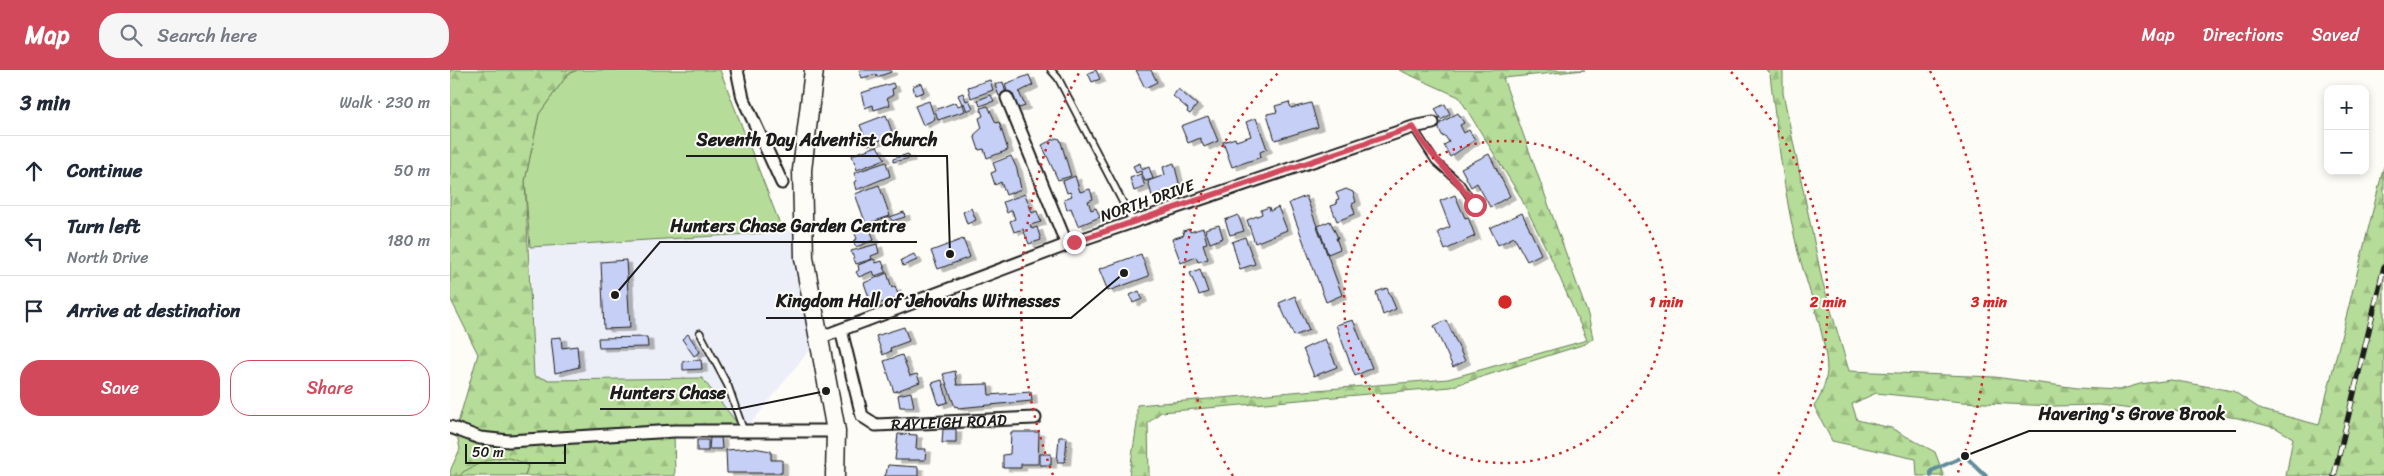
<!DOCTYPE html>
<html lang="en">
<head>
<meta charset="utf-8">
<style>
	body { margin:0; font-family:Sriracha,sans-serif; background:#f6f6f7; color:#1f2937 }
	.controls { position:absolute; right:15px; top:15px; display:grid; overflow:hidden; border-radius:10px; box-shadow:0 2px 8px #0003 }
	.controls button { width:45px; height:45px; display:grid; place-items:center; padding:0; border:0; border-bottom:1px solid #e0e1e3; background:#fff; color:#1f2937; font:25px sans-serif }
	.scale { position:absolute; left:15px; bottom:12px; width:101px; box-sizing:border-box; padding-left:5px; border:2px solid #1c1c1c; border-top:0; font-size:14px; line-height:18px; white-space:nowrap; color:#1c1c1c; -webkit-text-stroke:4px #fdfcf7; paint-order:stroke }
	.stop { position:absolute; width:15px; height:15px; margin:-11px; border:4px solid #d1495b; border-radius:50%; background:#fff }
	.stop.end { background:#d1495b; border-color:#fff; box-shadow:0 1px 5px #0008 }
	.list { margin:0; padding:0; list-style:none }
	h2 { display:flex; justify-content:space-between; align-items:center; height:65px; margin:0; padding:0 20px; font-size:21px }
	h2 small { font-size:16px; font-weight:400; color:#747a83 }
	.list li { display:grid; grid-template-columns:32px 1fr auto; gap:15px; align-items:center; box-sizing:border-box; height:70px; padding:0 20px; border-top:1px solid #e0e1e3 }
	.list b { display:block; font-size:19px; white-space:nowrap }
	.list p { margin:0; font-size:16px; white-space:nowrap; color:#747a83 }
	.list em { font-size:16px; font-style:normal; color:#747a83 }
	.actions { display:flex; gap:10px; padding:15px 20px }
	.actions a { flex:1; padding:11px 0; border:1px solid #d1495b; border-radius:20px; text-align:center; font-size:18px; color:#d1495b }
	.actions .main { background:#d1495b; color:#fff }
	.icon { flex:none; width:28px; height:28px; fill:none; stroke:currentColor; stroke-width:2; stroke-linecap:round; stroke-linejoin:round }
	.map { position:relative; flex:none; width:1934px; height:406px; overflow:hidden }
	header { display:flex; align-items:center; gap:30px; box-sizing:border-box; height:70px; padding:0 25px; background:#d1495b; color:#fff }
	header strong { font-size:24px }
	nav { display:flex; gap:28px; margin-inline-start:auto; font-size:18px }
	.search { width:350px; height:45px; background:#f6f6f7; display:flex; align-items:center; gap:12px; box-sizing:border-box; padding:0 18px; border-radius:20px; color:#747a83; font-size:19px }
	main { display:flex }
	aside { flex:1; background:#fff }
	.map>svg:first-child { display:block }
</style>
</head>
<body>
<header>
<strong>Map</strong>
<div class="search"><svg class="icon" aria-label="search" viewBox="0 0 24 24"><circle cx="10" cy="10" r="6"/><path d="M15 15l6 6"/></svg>Search here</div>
<nav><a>Map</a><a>Directions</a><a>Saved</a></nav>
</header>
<main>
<aside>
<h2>3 min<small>Walk · 230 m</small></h2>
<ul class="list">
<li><svg class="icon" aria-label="ahead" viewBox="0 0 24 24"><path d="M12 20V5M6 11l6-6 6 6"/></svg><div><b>Continue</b></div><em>50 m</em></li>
<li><svg class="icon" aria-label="left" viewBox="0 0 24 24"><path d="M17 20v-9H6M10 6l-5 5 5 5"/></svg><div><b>Turn left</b><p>North Drive</p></div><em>180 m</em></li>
<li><svg class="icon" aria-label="arrive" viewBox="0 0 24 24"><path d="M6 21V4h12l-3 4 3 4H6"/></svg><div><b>Arrive at destination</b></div></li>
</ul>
<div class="actions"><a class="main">Save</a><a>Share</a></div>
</aside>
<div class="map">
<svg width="1934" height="406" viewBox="0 0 1934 406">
	<defs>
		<pattern id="forest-firs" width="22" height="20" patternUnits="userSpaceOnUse" patternTransform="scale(1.25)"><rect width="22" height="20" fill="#b5dc98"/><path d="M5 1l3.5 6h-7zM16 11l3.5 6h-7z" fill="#9bbc82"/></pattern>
		<filter id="shadow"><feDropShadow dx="5.5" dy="3" stdDeviation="0" flood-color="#0004"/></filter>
	</defs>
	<rect width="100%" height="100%" fill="#fdfcf7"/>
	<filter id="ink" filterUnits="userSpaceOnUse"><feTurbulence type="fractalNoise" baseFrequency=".02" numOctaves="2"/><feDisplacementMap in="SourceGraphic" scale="10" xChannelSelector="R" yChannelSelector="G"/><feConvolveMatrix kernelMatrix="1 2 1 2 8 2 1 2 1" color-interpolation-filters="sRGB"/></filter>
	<g filter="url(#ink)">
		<!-- built -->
		<path fill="#eceff7" d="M353,158L369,268L294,362L84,306L80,177L333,162Z"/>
		<!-- grass -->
		<g fill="#b5dc98" stroke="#687c5a">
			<path d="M127,0H270L333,162L80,177L75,111L89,44L118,4Z"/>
			<path d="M64,387L78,396L75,406H10L12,402L39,388Z"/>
		</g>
		<!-- forest -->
		<g fill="url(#forest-firs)" stroke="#687c5a">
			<path d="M0,0H127L118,4L89,44L75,111L84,306L99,310L252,308L294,362H224L225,406H75L78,396C51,380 38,389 13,402L10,406H0V401L10,379L6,360L28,284L0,228Z"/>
			<path d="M949,0H1135L1053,8L1138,245L1143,268L1135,274L1000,317L711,342L698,353L699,406H679L687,354V335L998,309L1137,270L1102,190L1070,126L1009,27Z"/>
			<path d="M1316,0H1333V23L1372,210L1399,301L1544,307L1628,318L1669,320L1690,314L1721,310L1783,321L1812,340L1869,355L1934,96V406H1836L1843,368L1826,358L1788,348L1742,342L1690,340L1650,335L1604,336L1512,332L1426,323L1402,334L1407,350L1441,358L1485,382L1494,406H1467L1466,389L1382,371L1364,336C1371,328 1376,312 1377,301C1377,268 1357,215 1348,182C1334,124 1327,63 1320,4Z"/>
		</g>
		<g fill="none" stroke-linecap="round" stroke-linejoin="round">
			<!-- stream -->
			<path stroke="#608c9b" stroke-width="4" d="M1481,406V401L1515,386L1536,406"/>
		</g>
		<!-- building -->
		<g fill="#c6d0f7" stroke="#1c1c1c" filter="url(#shadow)">
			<path d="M409,0H441V2L427,7L426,4L412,8Z"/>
			<path d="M646,0L650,9L642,12L638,3Z"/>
			<path d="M686,0H701L707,12L695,18Z"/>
			<path d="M579,5L583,15L569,22L575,36L566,39L558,25L555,14Z"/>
			<path d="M540,10L543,20L521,28L518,17Z"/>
			<path d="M553,12L556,24L549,26L545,15Z"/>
			<path d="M443,13L445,18L442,19L443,25L437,28L440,35L424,40L423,35L415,38L411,23Z"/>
			<path d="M471,13L474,22L465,25L463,16Z"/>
			<path d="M728,19L747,35L740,44L737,42L738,39L723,26Z"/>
			<path d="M513,23L516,31L519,30L523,38L517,41L514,33L512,34L508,25Z"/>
			<path d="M541,25L544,31L530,36L528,30Z"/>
			<path d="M479,31L485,49L473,55L465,36Z"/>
			<path d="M506,32L508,36L513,34L515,41L488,50L485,40Z"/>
			<path d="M839,32L841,38L861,33L868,57L825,70L817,44L827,42L825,36Z"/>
			<path d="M995,34L1000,44L991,50L985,39Z"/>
			<path d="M538,36L546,53L549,52L558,80L537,88L534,79L529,80L524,65L532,58L529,48L533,46L530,38Z"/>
			<path d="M1008,43L1014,53L1010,55L1014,63L1019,60L1025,70L1000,87L994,75L999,72L995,66L993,67L987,55Z"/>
			<path d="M436,45L443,65L418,75L410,55Z"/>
			<path d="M758,46L768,71L754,77L750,68L738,73L731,56Z"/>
			<path d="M806,48L817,79L810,82L811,87L782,97L773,72L785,68L786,71L801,66L796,52Z"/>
			<path d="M606,68L610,69L621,106L608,110L592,75Z"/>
			<path d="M427,76L435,89L407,100L402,85Z"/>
			<path d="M458,84L460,88L443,92V89Z"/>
			<path d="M1039,84L1060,126L1040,137L1027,113L1021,117L1011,98Z"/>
			<path d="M561,86L567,99L571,119L556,125L551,112L545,115L541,103L546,101L543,93Z"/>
			<path d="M436,92L440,106L406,120L404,112L407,111L404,103Z"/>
			<path d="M690,93L692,100L699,97L703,109L695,111L691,101L686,103L683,96Z"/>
			<path d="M724,93L730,117L702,126L698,111L715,105L713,97Z"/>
			<path d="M691,104L695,117L684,121L680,108Z"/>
			<path d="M625,106L630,122L640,119L643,129L638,131L641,140L646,138L650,147L628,156L621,138L617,140L614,129L622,126L620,122L617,123L613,111Z"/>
			<path d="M429,115L440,146L416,154L405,124Z"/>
			<path d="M896,119L903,122L906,132L902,134L905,144L887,151L881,136L887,134L886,130L889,129L886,123Z"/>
			<path d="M575,124L582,143L587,141L591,152L580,155L582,159L587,157L591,170L579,174L573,159L564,162L560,151L565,149L562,140L557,143L553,132Z"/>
			<path d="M1005,125L1015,148L1018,147L1025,166L995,180L988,162L1000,157L990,131Z"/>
			<path d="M856,126L892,225L876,232L839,133Z"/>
			<path d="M819,137L820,141L828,137L837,160L805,173L797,150L812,144L811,140Z"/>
			<path d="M521,138L526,150L517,154L513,142Z"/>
			<path d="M454,142L455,147L442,151L440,147Z"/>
			<path d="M1072,143L1091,184L1077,191L1064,167L1048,175L1040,158Z"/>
			<path d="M788,145L794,161L780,165L775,150Z"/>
			<path d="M880,151L888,168H886L890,179L878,184L868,156Z"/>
			<path d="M769,155L773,168L760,173L755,159Z"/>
			<path d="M419,156L424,170L406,177L403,171L407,169L404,161Z"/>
			<path d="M753,158L757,173L753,174L758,189L748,192L746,187L731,193L722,169L734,165L733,161L739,159L740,162Z"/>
			<path d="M795,167L805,194L790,199L782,172Z"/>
			<path d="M513,169L520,187L488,199L481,181Z"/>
			<path d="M427,174L429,183L421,186L422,189L406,194L401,181Z"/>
			<path d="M464,184L467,190L453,196L451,190Z"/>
			<path d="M691,184L699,206L658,221L649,199Z"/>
			<path d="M424,189L426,193L432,191L436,202L425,206L423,201L409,207L406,202L409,200L408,195Z"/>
			<path d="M176,190L180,258L154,259L151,192Z"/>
			<path d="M750,199L758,222L749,225L740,203Z"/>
			<path d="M437,203L442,218L445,216L449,227L422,236L414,213Z"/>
			<path d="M937,218L946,239L933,245L926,222Z"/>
			<path d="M689,221L692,229L683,233L680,225Z"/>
			<path d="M845,226L859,260L844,266L829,233Z"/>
			<path d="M903,250L922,298L905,306L886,255Z"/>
			<path d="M996,250L1015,291L1003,297L984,256Z"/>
			<path d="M454,257L459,271L440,278L441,281L433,285L426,266Z"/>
			<path d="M238,264L250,282L244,286L232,269Z"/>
			<path d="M111,267L112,278L127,276L129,297L105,303L101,268Z"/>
			<path d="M197,267L198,277L149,278L148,268Z"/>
			<path d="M875,269L887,297L864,306L853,279Z"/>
			<path d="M452,285L460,306L467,304L470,312L444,322L434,291Z"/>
			<path d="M251,290L252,299L233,300V291Z"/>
			<path d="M505,301L507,315L538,314L539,325L581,322L582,331L508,338L507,336L505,337L493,304Z"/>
			<path d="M492,310L498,332L489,335L482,313Z"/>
			<path d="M461,322L464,337H450L448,325Z"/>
			<path d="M493,359H506V373H492Z"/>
			<path d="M561,362H589L588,394H571V398H553V385L560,384Z"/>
			<path d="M448,364L467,365L466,379H476L475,390H445Z"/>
			<path d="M260,367H271L272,379H259Z"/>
			<path d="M609,367H617L615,392H607Z"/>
			<rect x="247" y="370" width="11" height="11"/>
			<path d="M303,378L321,381V390H332V403H277L276,380Z"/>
			<rect x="590" y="384" width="11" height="11"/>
			<path d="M438,395L468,397V406H434L436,404Z"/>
		</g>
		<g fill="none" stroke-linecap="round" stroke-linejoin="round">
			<!-- lane casing -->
			<g stroke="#1c1c1c" stroke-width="9">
				<g id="lane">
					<path d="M601,0L608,8L683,152"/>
					<path d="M963,57L985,91L1010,113L1025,135"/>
					<path d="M250,263L278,316L294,362"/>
				</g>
			</g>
			<!-- street casing -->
			<g stroke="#1c1c1c" stroke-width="15">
				<g id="street">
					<path d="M287,0L293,28L332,113"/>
					<path d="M557,28L617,175"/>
					<path id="s1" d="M391,260L412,346L426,355L585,348"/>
					<path d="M369,268L624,172L963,57L983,53"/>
					<path d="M0,357L30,368L59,371L224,361H386"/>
				</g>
			</g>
			<!-- primary casing -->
			<g stroke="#1c1c1c" stroke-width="21">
				<path id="primary" d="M364,0L352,100L354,188L386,361L385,406"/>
			</g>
			<!-- lane -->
			<use href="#lane" stroke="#fdfcf7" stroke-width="5.5"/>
			<!-- street -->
			<use href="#street" stroke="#fdfcf7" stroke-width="11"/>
			<!-- primary -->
			<use href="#primary" stroke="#fdfcf7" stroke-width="18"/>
			<!-- rail casing -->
			<g stroke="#1c1c1c" stroke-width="5.5">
				<path id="rail" d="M1884,406L1934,197"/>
			</g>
			<!-- rail -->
			<use href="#rail" stroke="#fdfcf7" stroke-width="4" stroke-dasharray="11" stroke-linecap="butt"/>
		</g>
	</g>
	<g fill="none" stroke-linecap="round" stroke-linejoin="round" filter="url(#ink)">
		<!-- route -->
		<path stroke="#d1495b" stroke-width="6" d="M624,172L963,57C981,89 1005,105 1025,135"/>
	</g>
	<!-- distance rings -->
	<g fill="none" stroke="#d62828" stroke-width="2.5" stroke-dasharray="2.5 5">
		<circle cx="1055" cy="232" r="161"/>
		<path d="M783 406A323 323 0 0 1 829 2M1281 2A323 323 0 0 1 1327 406"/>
		<path d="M603 405A484 484 0 0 1 630 1M1480 1A484 484 0 0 1 1507 405"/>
	</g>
	<g text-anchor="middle" stroke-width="4" stroke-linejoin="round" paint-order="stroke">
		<!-- street labels -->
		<g font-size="16" fill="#1c1c1c" stroke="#fdfcf7">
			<text transform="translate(697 130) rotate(-19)" y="6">NORTH DRIVE</text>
			<text dy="6" stroke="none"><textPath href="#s1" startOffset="178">RAYLEIGH ROAD</textPath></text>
		</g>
	</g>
	<circle cx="1055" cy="232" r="8" fill="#d62828" stroke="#fdfcf7" stroke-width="2.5"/>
	<g font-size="15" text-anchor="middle" font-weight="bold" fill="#d62828" stroke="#fdfcf7" stroke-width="4" stroke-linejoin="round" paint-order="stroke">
		<text x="1216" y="237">1 min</text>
		<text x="1378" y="237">2 min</text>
		<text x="1539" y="237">3 min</text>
	</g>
	<!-- callouts -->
	<path fill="none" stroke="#1c1c1c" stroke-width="2" d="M500 184L497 86H236M165 225L210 172H467M674 203L621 248H316M376 321L287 339H150M1515 386L1579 361H1786"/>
	<g fill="#1c1c1c" stroke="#fdfcf7" stroke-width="2">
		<circle cx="500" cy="184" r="5"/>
		<circle cx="165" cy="225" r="5"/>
		<circle cx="674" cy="203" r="5"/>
		<circle cx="376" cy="321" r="5"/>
		<circle cx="1515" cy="386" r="5"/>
	</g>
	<g font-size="18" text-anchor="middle" font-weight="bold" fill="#1c1c1c" stroke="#fdfcf7" stroke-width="4" stroke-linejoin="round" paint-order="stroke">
		<text x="367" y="76">Seventh Day Adventist Church</text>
		<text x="338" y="162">Hunters Chase Garden Centre</text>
		<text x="468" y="237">Kingdom Hall of Jehovahs Witnesses</text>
		<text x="218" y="329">Hunters Chase</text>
		<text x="1682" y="350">Havering's Grove Brook</text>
	</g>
</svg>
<div class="controls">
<button>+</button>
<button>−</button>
</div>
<div class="scale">50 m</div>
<div class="stop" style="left:1025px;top:135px"></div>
<div class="stop end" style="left:624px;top:172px"></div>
</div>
</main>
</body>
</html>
